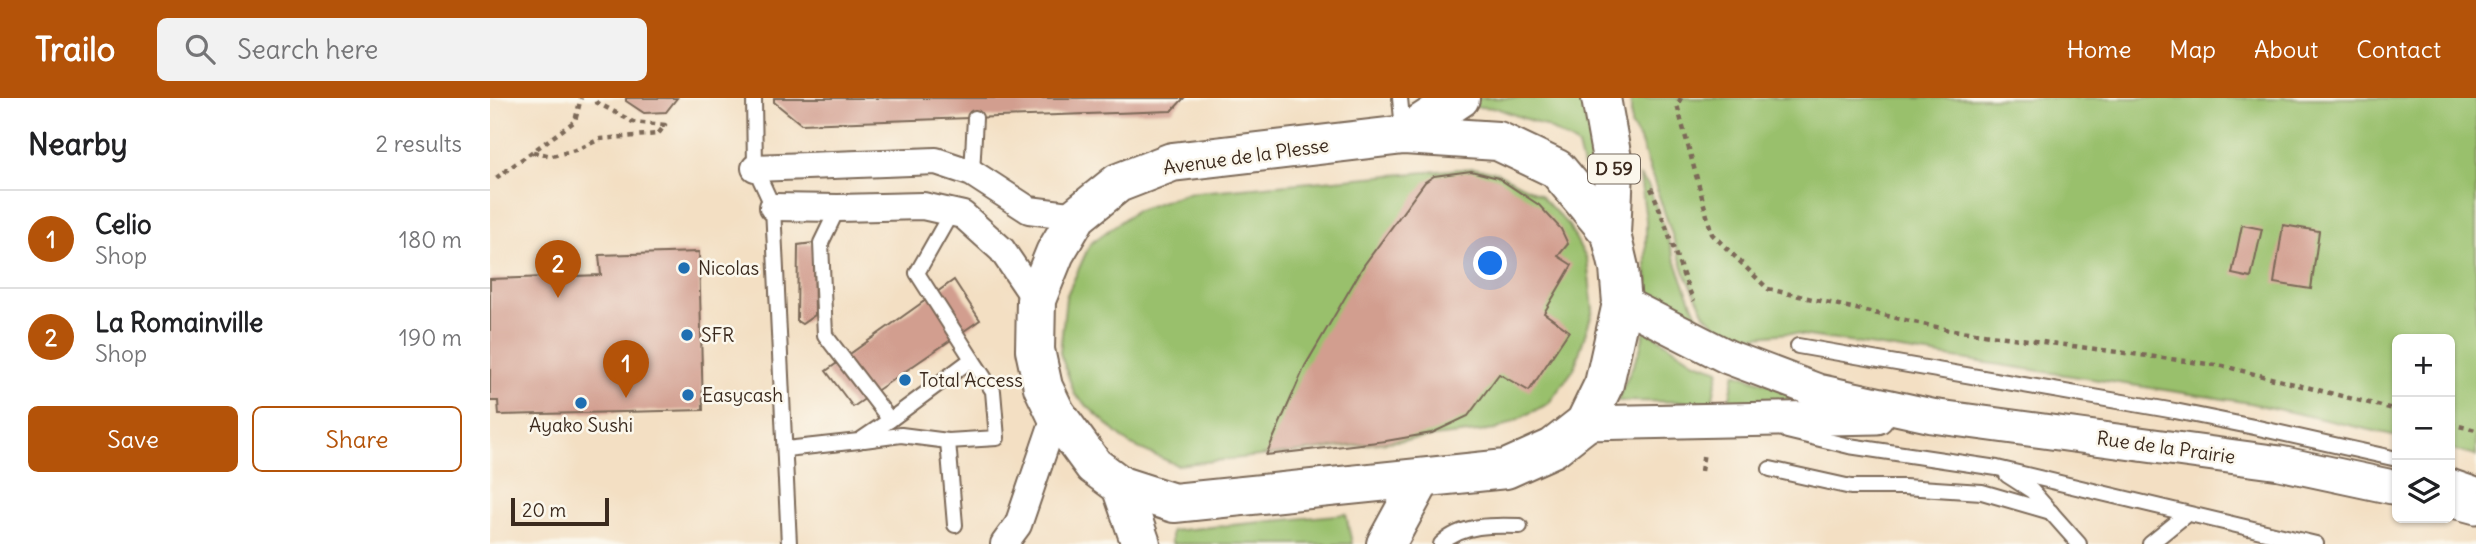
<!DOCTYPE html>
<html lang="en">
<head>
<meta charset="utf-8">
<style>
	body { margin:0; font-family:Delius,sans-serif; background:#f2f2f2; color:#202124 }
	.controls { position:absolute; right:21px; bottom:21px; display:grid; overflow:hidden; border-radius:10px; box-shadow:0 2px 5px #0004 }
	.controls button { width:63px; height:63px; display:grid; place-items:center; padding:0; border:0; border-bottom:2px solid #e0e0e0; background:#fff; color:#202124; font:35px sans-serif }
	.scale { position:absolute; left:21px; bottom:18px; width:98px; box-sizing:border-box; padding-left:7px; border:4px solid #3b2a1e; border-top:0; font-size:19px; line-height:24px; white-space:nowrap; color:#3b2a1e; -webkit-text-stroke:5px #fbf7ec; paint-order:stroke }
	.you { position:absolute; left:1001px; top:166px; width:24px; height:24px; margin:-18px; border:5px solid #fff; border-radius:50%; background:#1a73e8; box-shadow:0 0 0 10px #1a73e833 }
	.badge { display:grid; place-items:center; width:46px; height:46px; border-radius:50%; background:#b45309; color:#fff; font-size:23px; font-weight:700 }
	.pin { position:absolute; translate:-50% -58px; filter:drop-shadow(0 2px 4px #0008) }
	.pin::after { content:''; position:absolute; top:37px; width:24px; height:21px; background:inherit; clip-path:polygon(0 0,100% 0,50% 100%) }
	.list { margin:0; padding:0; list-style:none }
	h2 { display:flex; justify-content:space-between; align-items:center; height:91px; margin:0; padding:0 28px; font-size:30px }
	h2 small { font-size:23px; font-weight:400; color:#757577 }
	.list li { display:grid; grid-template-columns:46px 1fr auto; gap:21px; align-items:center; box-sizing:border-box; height:98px; padding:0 28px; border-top:2px solid #e0e0e0 }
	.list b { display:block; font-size:26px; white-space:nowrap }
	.list p { margin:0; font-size:23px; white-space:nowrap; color:#757577 }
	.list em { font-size:23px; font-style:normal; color:#757577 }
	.actions { display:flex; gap:14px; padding:21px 28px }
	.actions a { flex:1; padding:16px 0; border:2px solid #b45309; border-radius:10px; text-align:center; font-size:24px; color:#b45309 }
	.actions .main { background:#b45309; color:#fff }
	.icon { flex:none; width:38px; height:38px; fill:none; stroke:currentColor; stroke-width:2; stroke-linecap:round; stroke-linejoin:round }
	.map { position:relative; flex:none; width:1986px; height:446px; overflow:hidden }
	header { display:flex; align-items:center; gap:42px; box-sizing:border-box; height:98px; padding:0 35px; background:#b45309; color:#fff }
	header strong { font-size:33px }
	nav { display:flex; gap:38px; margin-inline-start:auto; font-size:24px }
	.search { width:490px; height:63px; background:#f2f2f2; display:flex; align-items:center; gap:18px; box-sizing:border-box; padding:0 24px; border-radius:10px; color:#757577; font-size:26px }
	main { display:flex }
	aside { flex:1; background:#fff }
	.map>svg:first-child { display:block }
</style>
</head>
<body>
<header>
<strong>Trailo</strong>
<div class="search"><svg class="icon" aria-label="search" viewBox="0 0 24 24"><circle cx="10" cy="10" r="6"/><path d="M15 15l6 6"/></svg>Search here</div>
<nav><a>Home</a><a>Map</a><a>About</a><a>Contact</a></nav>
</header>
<main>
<aside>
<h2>Nearby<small>2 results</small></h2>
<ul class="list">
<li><span class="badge">1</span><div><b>Celio</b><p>Shop</p></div><em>180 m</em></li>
<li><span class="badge">2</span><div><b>La Romainville</b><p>Shop</p></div><em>190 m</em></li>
</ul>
<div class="actions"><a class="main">Save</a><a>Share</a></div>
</aside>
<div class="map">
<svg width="1986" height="446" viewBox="0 0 1986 446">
	<rect width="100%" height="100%" fill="#fbf7ec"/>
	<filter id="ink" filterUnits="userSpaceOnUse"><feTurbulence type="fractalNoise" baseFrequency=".0143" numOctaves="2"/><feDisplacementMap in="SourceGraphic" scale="14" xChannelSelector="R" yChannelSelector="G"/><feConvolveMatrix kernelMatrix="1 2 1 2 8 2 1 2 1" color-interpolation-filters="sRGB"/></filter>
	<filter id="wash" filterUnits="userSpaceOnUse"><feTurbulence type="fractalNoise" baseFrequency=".00686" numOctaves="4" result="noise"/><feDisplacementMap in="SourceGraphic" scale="28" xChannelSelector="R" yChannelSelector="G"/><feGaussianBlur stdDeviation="1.57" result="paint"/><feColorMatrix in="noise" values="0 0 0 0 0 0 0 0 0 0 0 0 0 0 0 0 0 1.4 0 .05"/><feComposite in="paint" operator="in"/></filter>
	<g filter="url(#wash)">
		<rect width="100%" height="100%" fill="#f3dfc3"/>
		<!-- green -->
		<g fill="#99c06c" stroke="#6a7545" stroke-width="2">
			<path d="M986,0H1091L1107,74L1093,69L1088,48L1055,28L1006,10L971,8Z"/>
			<path d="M1141,0H1986V358L1960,351V241H1907V338L1760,305L1299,235L1266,238L1235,236L1215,216L1195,175L1150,42L1141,27Z"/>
			<path d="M983,70L1006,74L1050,97L1079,128L1097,162L1103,212L1084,271L1058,306L1006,332L687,367L639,346L585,297L570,255L576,199L600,146L645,113L696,95Z"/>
			<path d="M1150,79L1158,87C1178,138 1192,189 1217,238L1170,211L1159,193L1156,170V121Z"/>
			<path d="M1155,231L1203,263L1229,272L1222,304L1127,303L1150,252Z"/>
			<path d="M1245,275L1317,299L1314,309L1239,304Z"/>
			<path d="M856,416L862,446H681V433Z"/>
		</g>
		<g id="blocks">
			<!-- building -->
			<g fill="#d29e8f">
				<path d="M136,0H187L176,14L154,15L136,3Z"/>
				<path d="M284,0H694L682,13L311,26L284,4Z"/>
				<path d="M981,73L1008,80L1049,107L1071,131L1078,146L1068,158L1082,167L1054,215L1079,233L1039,293L1009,276L978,318L942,335L896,343L776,357L815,268L874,167L935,84L944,78Z"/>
				<path d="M1752,127L1772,131L1761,180L1742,176Z"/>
				<path d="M1793,127L1829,133L1821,191L1784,185Z"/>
				<path d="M324,145L325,217L312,226L307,223L308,147Z"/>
				<path d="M209,154L213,312L9,317L8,303H0V181L111,177L109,157Z"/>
				<path d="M464,182L490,222L363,309L336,273Z"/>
			</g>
		</g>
	</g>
	<g filter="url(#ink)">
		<use href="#blocks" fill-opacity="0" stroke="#7b6958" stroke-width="2"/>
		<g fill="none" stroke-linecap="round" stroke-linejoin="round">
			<!-- service casing -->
			<g stroke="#7b6958" stroke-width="18">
				<g id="service">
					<path d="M264,0L265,70L283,109L299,446"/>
					<path d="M910,0L913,32"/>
					<path d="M482,75L485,20"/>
					<path d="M1308,248L1685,313L1764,329L1907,361"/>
					<path d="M400,322L482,261L427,175L461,115"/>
					<path d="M1297,333L1359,348L1507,370L1826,446"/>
					<path d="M374,342L411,337L458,343L507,340L503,293L482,261"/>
					<path d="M458,343L465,427"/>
					<path d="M296,351L369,343L400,322L335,237L331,145L348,110"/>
					<path d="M1280,371L1361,389H1414L1492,394L1561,414"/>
					<path d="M1517,377L1542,393L1589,446"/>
					<path d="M1960,378L1986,387"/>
					<path d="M951,446C972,426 1003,427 1030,428"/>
					<path d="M1660,446L1697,416"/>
				</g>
			</g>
			<!-- minor casing -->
			<g stroke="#7b6958" stroke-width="30">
				<g id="minor">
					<path d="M265,70L446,63L482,75L539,112L587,118"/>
					<path d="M283,109L348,110L433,108L473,117L512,152L546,202"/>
					<path d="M514,446L528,427L566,316"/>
				</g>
			</g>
			<!-- tertiary casing -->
			<g stroke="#7b6958" stroke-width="37">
				<g id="tertiary">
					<path d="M1132,205L1238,259L1328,293L1442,318L1790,365L1907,390"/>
					<path d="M1095,325L1387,319"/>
					<path d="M1960,402L1986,409"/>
				</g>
			</g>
			<!-- primary casing -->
			<g stroke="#7b6958" stroke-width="42">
				<g id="primary">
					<path d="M1111,0L1124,72L1121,136"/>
					<path d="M914,37L1008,43L1067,71L1121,136L1129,170L1132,205L1114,286L1095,325L1063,350L1016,371L684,405L631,388L604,368L566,316L553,289L545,252L546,202L565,155L587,118L628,85L682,64Z"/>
					<path d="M914,37L970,0"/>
					<path d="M631,388L651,446"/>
					<path d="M896,446L932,380"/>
				</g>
			</g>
			<!-- path -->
			<g stroke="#7b6958" stroke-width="4.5" stroke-dasharray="5 5" stroke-linecap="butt">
				<path d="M1191,0L1187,7L1222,136L1278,191L1455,231L1733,268L1907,312"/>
				<path d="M43,54L62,58L89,51L110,41L168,36L175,27L143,24L106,4L105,0"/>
				<path d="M6,80L85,23L91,0"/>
				<path d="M1161,90C1177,127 1187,166 1204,203"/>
				<path d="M1960,326L1986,332"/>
				<path d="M1211,373L1214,354"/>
			</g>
			<!-- service -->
			<use href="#service" stroke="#fff" stroke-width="14"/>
			<!-- minor -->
			<use href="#minor" stroke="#fff" stroke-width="26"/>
			<!-- tertiary -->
			<use href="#tertiary" stroke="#fff" stroke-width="33"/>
			<!-- primary -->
			<use href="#primary" stroke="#fff" stroke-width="38"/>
		</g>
	</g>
	<!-- markers -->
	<g fill="#1f6fb2" stroke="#fbf7ec" stroke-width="2.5">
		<circle cx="194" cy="170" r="7"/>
		<circle cx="197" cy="237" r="7"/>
		<circle cx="415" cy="282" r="7"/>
		<circle cx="198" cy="297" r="7"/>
		<circle cx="91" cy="305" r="7"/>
	</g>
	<g text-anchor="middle" stroke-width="5" stroke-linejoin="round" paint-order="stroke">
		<!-- shield labels -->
		<rect fill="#fbf7ec" stroke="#75685c" stroke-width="2" x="1098" y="56.5" width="52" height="29" rx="5"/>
		<g font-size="18" font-weight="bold" fill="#3b2a1e">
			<text x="1124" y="77">D 59</text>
		</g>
		<!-- street labels -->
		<g font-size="19" fill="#3b2a1e" stroke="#fbf7ec">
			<text transform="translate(756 58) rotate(-8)" y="7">Avenue de la Plesse</text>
			<text transform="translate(1676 349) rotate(8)" y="7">Rue de la Prairie</text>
		</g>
		<!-- poi labels -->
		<g font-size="19" fill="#3b2a1e" stroke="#fbf7ec" text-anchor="start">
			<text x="208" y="177">Nicolas</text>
			<text x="211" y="244">SFR</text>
			<text x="429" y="289">Total Access</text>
			<text x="212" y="304">Easycash</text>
			<text x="91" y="334" text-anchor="middle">Ayako Sushi</text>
		</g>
	</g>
</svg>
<div class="controls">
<button>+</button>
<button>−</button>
<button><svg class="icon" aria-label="layers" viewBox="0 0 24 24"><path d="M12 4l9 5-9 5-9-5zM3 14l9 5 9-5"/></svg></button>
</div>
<div class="scale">20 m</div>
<div class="you"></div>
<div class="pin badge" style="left:136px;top:300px">1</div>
<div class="pin badge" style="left:68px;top:200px">2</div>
</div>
</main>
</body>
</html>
